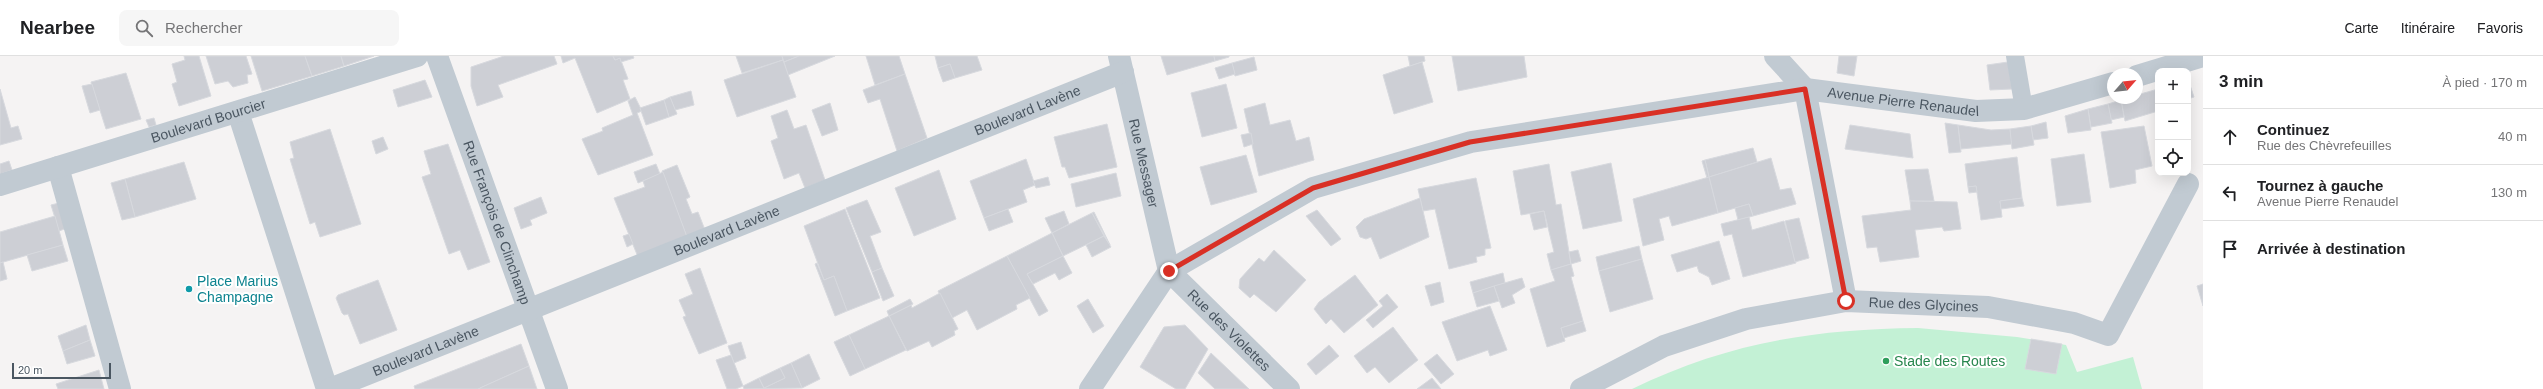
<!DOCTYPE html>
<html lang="fr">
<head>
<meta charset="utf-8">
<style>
	body { margin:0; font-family:Helvetica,sans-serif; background:#f6f6f6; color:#202124 }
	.controls { position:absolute; right:12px; top:12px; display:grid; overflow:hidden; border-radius:8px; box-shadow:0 4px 16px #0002 }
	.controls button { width:36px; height:36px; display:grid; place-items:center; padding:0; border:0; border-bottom:1px solid #e0e0e0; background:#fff; color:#202124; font:20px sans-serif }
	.compass { position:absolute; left:2107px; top:12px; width:36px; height:36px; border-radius:50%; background:#fff; box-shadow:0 4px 16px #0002; rotate:62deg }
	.scale { position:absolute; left:12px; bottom:10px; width:99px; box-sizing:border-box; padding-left:4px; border:2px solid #4a5661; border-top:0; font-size:11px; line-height:14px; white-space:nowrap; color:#4a5661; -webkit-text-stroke:3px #fff; paint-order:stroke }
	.stop { position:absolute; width:12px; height:12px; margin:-9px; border:3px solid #d93025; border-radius:50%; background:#fff }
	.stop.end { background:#d93025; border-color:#fff; box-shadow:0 1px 4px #0008 }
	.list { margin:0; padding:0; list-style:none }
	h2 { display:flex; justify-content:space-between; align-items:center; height:52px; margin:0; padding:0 16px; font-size:17px }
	h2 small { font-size:13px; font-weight:400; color:#757577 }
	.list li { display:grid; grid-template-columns:26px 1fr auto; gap:12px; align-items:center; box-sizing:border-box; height:56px; padding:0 16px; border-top:1px solid #e0e0e0 }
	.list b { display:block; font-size:15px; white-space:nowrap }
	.list p { margin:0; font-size:13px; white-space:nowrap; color:#757577 }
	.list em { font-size:13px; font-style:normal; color:#757577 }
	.icon { flex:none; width:22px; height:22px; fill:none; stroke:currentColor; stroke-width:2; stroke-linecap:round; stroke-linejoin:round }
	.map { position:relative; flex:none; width:2203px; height:333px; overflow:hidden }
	header { display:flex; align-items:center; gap:24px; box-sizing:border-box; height:56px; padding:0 20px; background:#fff; border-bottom:1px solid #e0e0e0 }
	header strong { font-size:19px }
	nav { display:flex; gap:22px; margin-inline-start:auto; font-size:14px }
	.search { width:280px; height:36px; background:#f6f6f6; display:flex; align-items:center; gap:10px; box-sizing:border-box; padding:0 14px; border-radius:8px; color:#757577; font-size:15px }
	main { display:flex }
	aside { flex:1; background:#fff }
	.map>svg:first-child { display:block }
</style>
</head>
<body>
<header>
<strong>Nearbee</strong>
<div class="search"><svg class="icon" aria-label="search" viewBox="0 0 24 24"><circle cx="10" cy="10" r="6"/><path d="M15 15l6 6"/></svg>Rechercher</div>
<nav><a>Carte</a><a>Itinéraire</a><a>Favoris</a></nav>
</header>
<main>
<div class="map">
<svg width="2203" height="333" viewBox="0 0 2203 333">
	<rect width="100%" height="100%" fill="#f5f3f3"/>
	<!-- green -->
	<path fill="#c3f1d5" d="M1918,272L2017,281L2066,289L2077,316L2133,301L2142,333H1632C1726,287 1814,273 1918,272Z"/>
	<!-- building -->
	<g fill="#cdcfd5" stroke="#d7d9de">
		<path d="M184,0H199L211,40L179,50L172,28L177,26L172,8L185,4Z"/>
		<path d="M206,0H246L252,18L247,19L248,27L233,31L228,25L215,28Z"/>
		<path d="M251,0H305L312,20L262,35Z"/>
		<path d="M305,0H341L344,10L312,20Z"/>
		<path d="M341,0H374L344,10Z"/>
		<path d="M504,0H554L557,8L498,29L503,41L477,50L471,30V11Z"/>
		<path d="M561,0H613L615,4L620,2L628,23L623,24L630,43L597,57L575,2L563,7Z"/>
		<path d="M613,0H633L634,2L621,6L620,2L615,4Z"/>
		<path d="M736,0H782L783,4L742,17Z"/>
		<path d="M782,0H799L784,6Z"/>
		<path d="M799,0H835L788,19L784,6Z"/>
		<path d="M866,0H899L905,18L875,29Z"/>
		<path d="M935,0H977L982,14L955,22L950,8L938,12Z"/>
		<path d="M1161,0H1214L1215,5L1167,19Z"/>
		<path d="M1214,0H1229V1L1215,5Z"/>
		<path d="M1408,0H1424L1425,5L1410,10Z"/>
		<path d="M1452,0H1524L1527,21L1458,35Z"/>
		<path d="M1839,0H1857L1854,20L1837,17Z"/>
		<path d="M1254,1L1257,14L1235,20L1232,7Z"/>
		<path d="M783,4L796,41L737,61L724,24Z"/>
		<path d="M1422,6L1433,46L1394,58L1383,19Z"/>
		<path d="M2008,6L2012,33L1990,34L1987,9Z"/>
		<path d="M1232,7L1235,18L1219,23L1215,12Z"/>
		<path d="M950,8L955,22L943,26L938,12Z"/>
		<path d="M126,17L141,63L106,73L91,26Z"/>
		<path d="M905,18L927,82L897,95L880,43L868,47L863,34Z"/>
		<path d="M2188,23L2194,41L2188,43Z"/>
		<path d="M425,24L432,41L398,51L393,34Z"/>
		<path d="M92,28L100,54L90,57L82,30Z"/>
		<path d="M1226,28L1237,72L1202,81L1191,37Z"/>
		<path d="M0,33L11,72L18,70L22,83L0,89Z"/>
		<path d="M2158,33V55L2125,65L2121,44L2137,42V39Z"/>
		<path d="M691,35L694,49L675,54L670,41Z"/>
		<path d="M635,41L642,55L637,57L653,99L598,119L582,83L603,75L602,72L633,59L628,45Z"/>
		<path d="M670,41L677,58L669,61L664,44Z"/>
		<path d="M664,44L669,61L646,69L640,52Z"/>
		<path d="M2121,44L2124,61L2111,64L2108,48Z"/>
		<path d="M830,47L838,74L822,80L812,54Z"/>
		<path d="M1265,47L1270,69L1290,64L1296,85L1309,81L1314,104L1259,120L1244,53Z"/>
		<path d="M2108,48L2112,67L2091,71L2088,53Z"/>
		<path d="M2088,53L2091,74L2068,77L2065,60Z"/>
		<path d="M787,54L794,73L806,69L825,124L805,132L799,117L784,123L771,85L778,82L771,60Z"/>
		<path d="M154,62L156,69L149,71L146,64Z"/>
		<path d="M2046,66L2048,82L2033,84L2031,70Z"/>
		<path d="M1945,67L1958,69L1961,96L1949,97Z"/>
		<path d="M1107,68L1117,111L1069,122L1065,111H1062L1054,81Z"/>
		<path d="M1850,69L1910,78L1913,102L1845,93Z"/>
		<path d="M1958,69L1991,74L2010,73L2012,88L1961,93Z"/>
		<path d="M2031,70L2034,89L2012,93L2010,73Z"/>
		<path d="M2144,70L2152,110L2135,114L2136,127L2110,132L2101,76Z"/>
		<path d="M330,73L361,168L320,181L315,166L310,168L290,103L294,102L290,86Z"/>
		<path d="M1251,77L1253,88L1244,91L1241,79Z"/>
		<path d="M383,81L388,93L376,98L372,85Z"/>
		<path d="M448,88L490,206L468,214L460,194L449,198L422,121L431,118L424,95Z"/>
		<path d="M1753,92L1757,106L1709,121L1705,104Z"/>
		<path d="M2084,98L2091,146L2057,150L2051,103Z"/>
		<path d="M1246,99L1257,136L1211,149L1200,111Z"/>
		<path d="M2017,101L2022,142L2000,145L2002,161L1981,164L1976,130L1968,131L1965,108Z"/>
		<path d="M1771,102L1780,134L1791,132L1796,148L1753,160L1749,148L1718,157L1709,121Z"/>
		<path d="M1026,103L1035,129L1023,134L1027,146L984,162L970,125Z"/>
		<path d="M1705,104L1709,121L1707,122L1702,105Z"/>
		<path d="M9,105L12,114L0,118V108Z"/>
		<path d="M184,106L196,143L135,161L125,123Z"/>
		<path d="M1611,107L1622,165L1583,173L1571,116Z"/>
		<path d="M656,108L660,118L638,127L634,116Z"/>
		<path d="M1549,108L1556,149L1561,148L1571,208L1551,214L1547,198L1554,196L1544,155L1521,159L1513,115Z"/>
		<path d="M677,109L690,141L686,143L692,158L698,156L705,174L687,181L662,115Z"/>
		<path d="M1928,113L1934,145H1910L1905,114Z"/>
		<path d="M939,114L956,163L914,180L895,132Z"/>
		<path d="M663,116L687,181L638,201L614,142L645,131L643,125Z"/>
		<path d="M1116,117L1121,140L1076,151L1071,128Z"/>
		<path d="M1048,121L1050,129L1036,132L1033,125Z"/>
		<path d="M1709,121L1718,157L1672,170L1669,160L1659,163L1664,184L1643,190L1633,143Z"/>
		<path d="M1476,122L1491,192L1485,193V199L1476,201L1477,206L1449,213L1435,153L1423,155L1418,133Z"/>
		<path d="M125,123L135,161L122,164L111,127Z"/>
		<path d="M1976,130L1977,136L1969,137L1968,131Z"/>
		<path d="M541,141L547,157L530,164L532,169L521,173L514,152Z"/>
		<path d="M1420,142L1429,181L1380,203L1371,181L1366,183L1360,181L1356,171L1364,163Z"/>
		<path d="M2022,142L2024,150L2001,153L2000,145Z"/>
		<path d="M867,144L881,176L870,180L882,212L872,216L846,152Z"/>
		<path d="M1910,145L1957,146L1961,173L1944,175L1942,171L1915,174L1919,201L1880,206L1877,191L1867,192L1862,160L1911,154Z"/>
		<path d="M59,147L67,172L59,175L51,149Z"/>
		<path d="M1749,148L1753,160L1738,164L1735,152Z"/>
		<path d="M845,153L880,242L847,255L834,220L824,224L804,170Z"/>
		<path d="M1008,153L1013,166L989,175L984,162Z"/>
		<path d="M1317,154L1341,183L1331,190L1306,160Z"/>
		<path d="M1064,155L1069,168L1052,177L1045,162Z"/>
		<path d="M1544,155L1547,171L1534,174L1530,158Z"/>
		<path d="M1094,156L1110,189L1092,157Z"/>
		<path d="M1092,157L1104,180L1063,200L1052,177Z"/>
		<path d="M55,160L63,189L0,207V176Z"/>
		<path d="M1749,161L1752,174L1784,165L1796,207L1743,221L1732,178L1724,180L1721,168Z"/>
		<path d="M1799,162L1809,202L1795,206L1785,165Z"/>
		<path d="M1052,177L1063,200L1027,218L1048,255L1039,260L1007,200Z"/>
		<path d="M629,178L633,188L627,191L623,180Z"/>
		<path d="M1104,180L1111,191L1092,201L1086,189Z"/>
		<path d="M1719,185L1730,223L1712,229L1709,221L1699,216L1697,210L1677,216L1671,199Z"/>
		<path d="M63,189L68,205L32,215L27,199Z"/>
		<path d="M1639,190L1642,203L1599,215L1596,201Z"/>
		<path d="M1274,194L1306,224L1276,256L1254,238L1250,242L1239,232L1240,223L1259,202L1264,206Z"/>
		<path d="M1578,194L1581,205L1571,208L1569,196Z"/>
		<path d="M1007,200L1030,242L1016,249L1017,253L977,274L967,254L952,262L938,235Z"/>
		<path d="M1063,200L1072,217L1059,224L1055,217L1033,228L1027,218Z"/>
		<path d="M1642,203L1653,243L1610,256L1599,215Z"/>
		<path d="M3,206L7,223L0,225V207Z"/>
		<path d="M817,207L824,224L834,220L847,255L835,260L815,208Z"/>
		<path d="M1571,208L1574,220L1571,221L1583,265L1561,272L1565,285L1547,291L1530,233L1555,225L1551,214Z"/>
		<path d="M700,212L727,287L699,298L683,261L686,260L679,244L693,238L685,218Z"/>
		<path d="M882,212L894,240L883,245L872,216Z"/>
		<path d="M1503,217L1505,227L1473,237L1470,226Z"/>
		<path d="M1355,219L1378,249L1344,277L1331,263L1326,268L1314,253L1319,246Z"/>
		<path d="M1522,222L1525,231L1512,239L1515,247L1502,252L1494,230Z"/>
		<path d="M378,224L397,274L360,288L348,258L344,259L342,257L336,242L338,239Z"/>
		<path d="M1440,226L1444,246L1431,250L1425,230Z"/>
		<path d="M2203,228V250L2197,230Z"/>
		<path d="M1494,230L1499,245L1477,251L1473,237Z"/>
		<path d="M940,237L958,273L954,275L955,279L932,291L929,285L907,295L889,260L911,249L912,252Z"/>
		<path d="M1387,238L1398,251L1373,272L1366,264L1383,250L1379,245Z"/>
		<path d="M910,243L913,248L889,260L887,255Z"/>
		<path d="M1088,243L1104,270L1093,277L1077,250Z"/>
		<path d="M1490,250L1507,294L1490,300L1488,294L1457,305L1442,266Z"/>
		<path d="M889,260L906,294L865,313L849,279Z"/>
		<path d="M1583,265L1586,275L1564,282L1561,272Z"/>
		<path d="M86,269L90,284L63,295L58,280Z"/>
		<path d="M1185,269L1208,293L1185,333H1176L1140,311L1164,271Z"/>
		<path d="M1393,271L1418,304L1389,327L1375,311L1367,317L1354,300Z"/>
		<path d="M849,279L865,313L850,320L834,286Z"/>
		<path d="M2031,283L2062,288L2056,318L2025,313Z"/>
		<path d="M90,284L95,300L67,308L63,295Z"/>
		<path d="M741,286L746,302L734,307L728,290Z"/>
		<path d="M521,288L529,310L478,333H415L414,330Z"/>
		<path d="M1329,289L1339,300L1316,319L1307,308Z"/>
		<path d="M1211,297L1249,333H1215L1198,317Z"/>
		<path d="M809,298L820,323L802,332L791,307Z"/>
		<path d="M1437,298L1454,318L1441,328L1424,308Z"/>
		<path d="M731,299L743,330L736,333H727L716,304Z"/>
		<path d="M791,307L802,332L744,333L743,330L759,322L764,332L785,322L780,312Z"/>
		<path d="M529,310L537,333H480V332Z"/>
		<path d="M780,312L785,322L764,332L759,322Z"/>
		<path d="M99,314L104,333H58L56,328Z"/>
		<path d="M1432,322L1441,333H1417Z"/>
	</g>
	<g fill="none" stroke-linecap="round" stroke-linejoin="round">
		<!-- lane -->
		<path stroke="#c1cad2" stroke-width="18" d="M2015,0L2024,53"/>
		<!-- street -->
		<g stroke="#c1cad2" stroke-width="22">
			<path id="s1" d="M437,0L557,333"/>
			<path id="s2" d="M1119,0L1169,215L1289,333"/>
			<path d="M1775,0L1805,33L1846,245"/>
			<path d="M2137,20L2203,0"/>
			<path d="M238,56L327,333"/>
			<path d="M58,111L120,333"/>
			<path id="s3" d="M0,129L417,0"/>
			<path id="s4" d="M330,333L1123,16"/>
			<path id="s5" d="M1090,333L1169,215L1313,132L1471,86L1805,33L1976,55L2024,53L2113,27"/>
			<path id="s6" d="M1581,333L1664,290L1746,263L1846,245L1988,251L2074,267L2108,279L2188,128"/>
		</g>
	</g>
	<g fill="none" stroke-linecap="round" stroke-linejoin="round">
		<!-- route -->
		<path stroke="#d93025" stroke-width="5" d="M1169,215L1313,132L1470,86L1805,33L1846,245"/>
	</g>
	<!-- markers -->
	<circle fill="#0f9aa8" stroke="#fff" stroke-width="1.5" cx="189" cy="233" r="4"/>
	<circle fill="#2e9e5b" stroke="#fff" stroke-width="1.5" cx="1886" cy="305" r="4"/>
	<g text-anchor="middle" stroke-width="4" stroke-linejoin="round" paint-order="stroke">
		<!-- street labels -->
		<g font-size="14" fill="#4a5661" stroke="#fff">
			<text dy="5" stroke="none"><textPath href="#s5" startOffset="910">Avenue Pierre Renaudel</textPath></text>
			<text dy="5" stroke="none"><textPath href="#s4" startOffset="751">Boulevard Lavène</textPath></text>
			<text dy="5" stroke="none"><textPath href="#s3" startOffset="218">Boulevard Bourcier</textPath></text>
			<text dy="5" stroke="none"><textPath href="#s2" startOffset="110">Rue Messager</textPath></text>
			<text dy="5" stroke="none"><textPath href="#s1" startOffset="177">Rue François de Clinchamp</textPath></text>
			<text dy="5" stroke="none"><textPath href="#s4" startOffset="427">Boulevard Lavène</textPath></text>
			<text dy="5" stroke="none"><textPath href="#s6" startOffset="359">Rue des Glycines</textPath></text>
			<text dy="5" stroke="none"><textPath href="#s2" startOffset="305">Rue des Violettes</textPath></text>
			<text dy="5" stroke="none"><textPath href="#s4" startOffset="103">Boulevard Lavène</textPath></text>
		</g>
		<!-- culture labels -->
		<g font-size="14" fill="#0d838f" stroke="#fff" text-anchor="start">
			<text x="197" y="230">Place Marius<tspan x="197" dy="16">Champagne</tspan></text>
		</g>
		<!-- leisure labels -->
		<g font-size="14" fill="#27864d" stroke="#fff" text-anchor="start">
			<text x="1894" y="310">Stade des Routes</text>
		</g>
	</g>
</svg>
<div class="controls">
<button>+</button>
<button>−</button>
<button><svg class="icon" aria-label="locate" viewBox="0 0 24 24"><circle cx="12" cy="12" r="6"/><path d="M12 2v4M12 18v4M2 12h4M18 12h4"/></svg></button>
</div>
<svg class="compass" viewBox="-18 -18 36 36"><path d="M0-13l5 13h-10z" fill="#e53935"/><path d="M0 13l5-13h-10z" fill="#757577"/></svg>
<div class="scale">20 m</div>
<div class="stop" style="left:1846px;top:245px"></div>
<div class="stop end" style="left:1169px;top:215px"></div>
</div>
<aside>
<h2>3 min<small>À pied · 170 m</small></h2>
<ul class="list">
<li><svg class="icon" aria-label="ahead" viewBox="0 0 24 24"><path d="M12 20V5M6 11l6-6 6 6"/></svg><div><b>Continuez</b><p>Rue des Chèvrefeuilles</p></div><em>40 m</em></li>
<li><svg class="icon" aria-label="left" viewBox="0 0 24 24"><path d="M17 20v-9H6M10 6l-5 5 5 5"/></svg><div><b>Tournez à gauche</b><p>Avenue Pierre Renaudel</p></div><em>130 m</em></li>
<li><svg class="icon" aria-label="arrive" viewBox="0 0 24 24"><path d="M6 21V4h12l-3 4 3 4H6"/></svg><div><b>Arrivée à destination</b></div></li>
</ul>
</aside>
</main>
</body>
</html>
